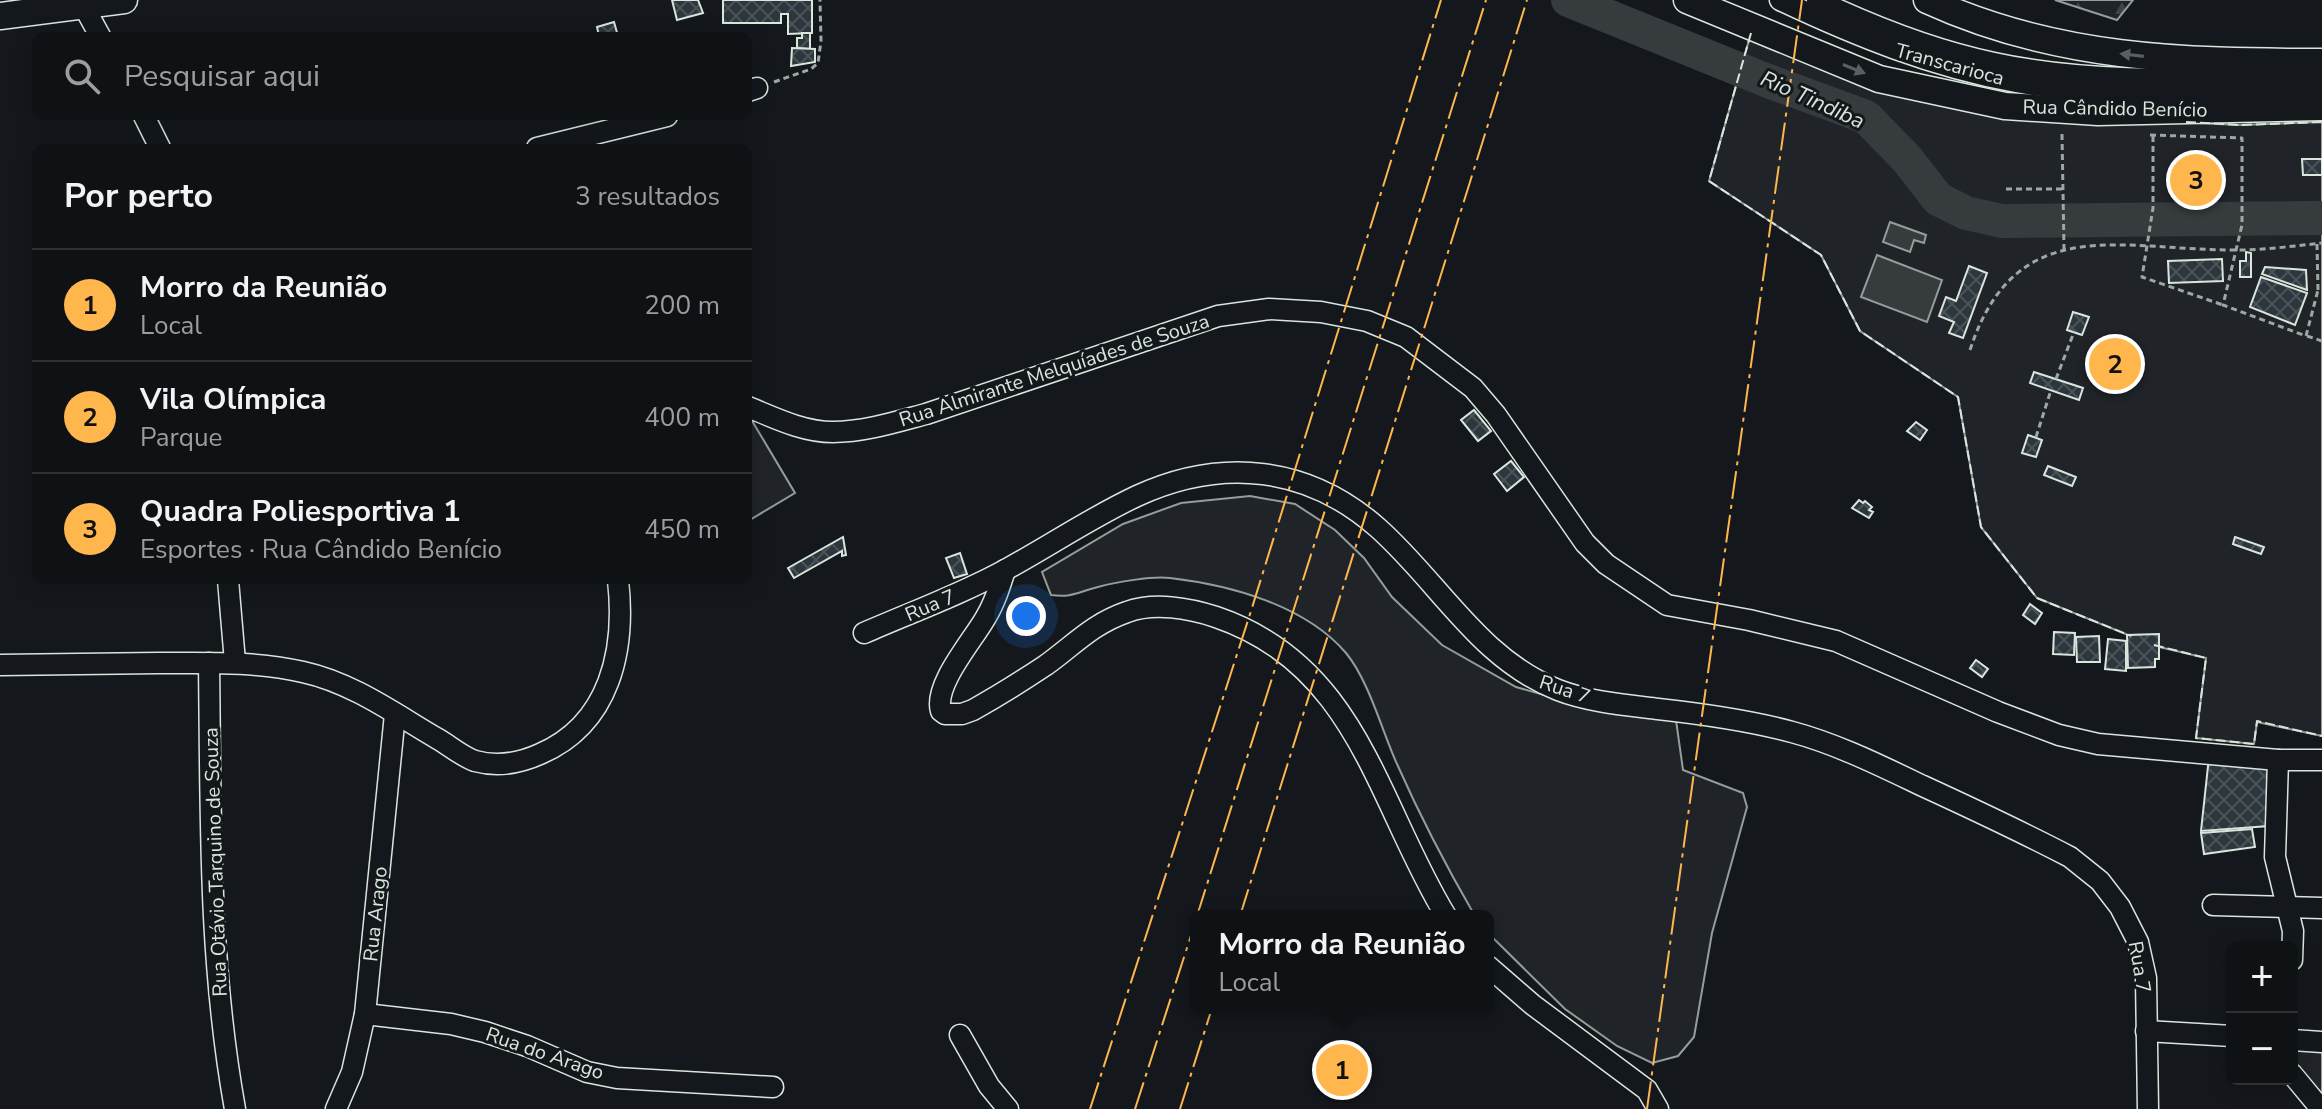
<!DOCTYPE html>
<html lang="pt">
<head>
<meta charset="utf-8">
<style>
	body { margin:0; font-family:"Nunito Sans",sans-serif; background:#1d2022; color:#f1f3f6 }
	.controls { position:absolute; right:24px; bottom:24px; display:grid; overflow:hidden; border-radius:12px; box-shadow:0 4px 20px #0003 }
	.controls button { width:72px; height:72px; display:grid; place-items:center; padding:0; border:0; border-bottom:2px solid #2f3234; background:#0f1215; color:#f1f3f6; font:40px sans-serif }
	.you { position:absolute; left:1026px; top:616px; width:28px; height:28px; margin:-20px; border:6px solid #fff; border-radius:50%; background:#1a73e8; box-shadow:0 0 0 12px #1a73e833 }
	.badge { display:grid; place-items:center; width:52px; height:52px; border-radius:50%; background:#ffb74d; color:#111; font-size:26px; font-weight:700 }
	.pin { position:absolute; translate:-50% -50%; border:4px solid #fff; box-shadow:0 2px 8px #0006 }
	.popup { position:absolute; left:1190px; top:910px; width:304px; height:104px; box-sizing:border-box; display:grid; place-content:center; border-radius:12px; background:#0f1215; filter:drop-shadow(0 2px 6px #0005); font-size:26px; white-space:nowrap; color:#9b9ea0 }
	.popup b { font-size:30px; color:#f1f3f6 }
	.popup::after { content:''; position:absolute; left:50%; top:100%; margin-left:-16px; border:16px solid transparent; border-top-color:#0f1215 }
	.list { margin:0; padding:0; list-style:none }
	h2 { display:flex; justify-content:space-between; align-items:center; height:104px; margin:0; padding:0 32px; font-size:34px }
	h2 small { font-size:26px; font-weight:400; color:#9b9ea0 }
	.list li { display:grid; grid-template-columns:52px 1fr auto; gap:24px; align-items:center; box-sizing:border-box; height:112px; padding:0 32px; border-top:2px solid #2f3234 }
	.list b { display:block; font-size:30px; white-space:nowrap }
	.list p { margin:0; font-size:26px; white-space:nowrap; color:#9b9ea0 }
	.list em { font-size:26px; font-style:normal; color:#9b9ea0 }
	.icon { flex:none; width:44px; height:44px; fill:none; stroke:currentColor; stroke-width:2; stroke-linecap:round; stroke-linejoin:round }
	.map { position:relative; flex:none; width:2322px; height:1109px; overflow:hidden }
	.search { position:absolute; background:#0f1215; box-shadow:0 4px 20px #0003; left:32px; top:32px; width:720px; height:88px; display:flex; align-items:center; gap:20px; box-sizing:border-box; padding:0 28px; border-radius:12px; color:#9b9ea0; font-size:30px }
	.panel { position:absolute; background:#0f1215; box-shadow:0 4px 20px #0003; left:32px; top:144px; width:720px; height:440px; border-radius:12px }
	.map>svg:first-child { display:block }
</style>
</head>
<body>
<div class="map">
<svg width="2322" height="1109" viewBox="0 0 2322 1109">
	<defs>
		<pattern id="forest-firs" width="22" height="20" patternUnits="userSpaceOnUse" patternTransform="scale(2)"><rect width="22" height="20" fill="#202428"/><path d="M5 1l3.5 6h-7zM16 11l3.5 6h-7z" fill="#404447"/></pattern>
		<pattern id="building-cross-hatch" width="8" height="8" patternUnits="userSpaceOnUse" patternTransform="scale(2)"><rect width="8" height="8" fill="#2c363c"/><path d="M0 0l8 8M0 8l8-8" fill="none" stroke="#4a5358"/></pattern>
	</defs>
	<rect width="100%" height="100%" fill="#14181c"/>
	<!-- green -->
	<g fill="#202428" stroke="#939e99" stroke-width="2">
		<path d="M1751,33L2038,116L2240,125L2322,122V736L2257,722L2254,744L2196,738L2206,658L2155,646L2037,598L1981,527L1958,397L1860,331L1821,255L1709,181Z"/>
		<path d="M748,414L795,493L748,521Z"/>
		<path d="M1250,496L1295,504L1335,530L1364,558L1392,597L1442,645L1516,687L1597,710L1676,720L1683,770L1743,793L1747,807L1712,933L1694,1037L1678,1056L1652,1063L1617,1046L1565,1009L1488,933V916H1475C1446,866 1420,816 1397,764C1382,731 1369,681 1346,653C1305,605 1230,585 1170,578C1152,576 1116,582 1098,587C1078,592 1072,598 1051,595L1042,572L1123,524L1181,503Z"/>
		<path d="M2292,1040L2322,1042V1109L2292,1079Z"/>
	</g>
	<!-- forest -->
	<path fill="url(#forest-firs)" stroke="#939e99" stroke-width="2" d="M2055,0H2133L2117,20Z"/>
	<!-- water -->
	<g fill="#363b3e" stroke="#939e99" stroke-width="2">
		<path d="M1890,222L1926,235L1924,243L1914,240L1910,252L1883,242Z"/>
		<path d="M1877,255L1942,280L1927,322L1861,297Z"/>
	</g>
	<g fill="none" stroke-linecap="round" stroke-linejoin="round">
		<!-- river -->
		<path stroke="#363b3e" stroke-width="34" d="M1568,0L1768,81L1866,117L1907,159L1938,199L1966,213L2002,221L2322,218"/>
	</g>
	<!-- building -->
	<g fill="url(#building-cross-hatch)" stroke="#d8e6dc" stroke-width="2">
		<path d="M672,0H698L703,13L677,20Z"/>
		<path d="M723,0H812V33L788,34V14H781V23H723Z"/>
		<path d="M614,22L618,36H599L597,27Z"/>
		<path d="M802,33H810V49L797,48V38H802Z"/>
		<path d="M792,48L815,49V62L791,66Z"/>
		<path d="M2302,159H2322V175H2303Z"/>
		<path d="M2246,252L2251,253V277H2240V261H2246Z"/>
		<path d="M2222,259L2223,281L2169,283L2168,261Z"/>
		<path d="M1969,266L1987,273L1963,338L1949,333L1954,322L1939,316L1946,297L1956,301Z"/>
		<path d="M2265,267L2306,270L2307,290L2262,274Z"/>
		<path d="M2261,277L2307,293L2295,325L2250,307Z"/>
		<path d="M2073,312L2089,317L2082,335L2067,330Z"/>
		<path d="M2034,372L2083,388L2079,400L2030,383Z"/>
		<path d="M1474,410L1491,431L1478,441L1461,420Z"/>
		<path d="M1916,422L1927,430L1920,440L1907,431Z"/>
		<path d="M2028,435L2042,440L2036,457L2022,453Z"/>
		<path d="M1511,461L1524,477L1507,491L1494,474Z"/>
		<path d="M2048,466L2076,477L2072,486L2044,475Z"/>
		<path d="M1859,500L1863,503L1865,501L1872,507L1869,510L1873,512L1869,518L1852,508Z"/>
		<path d="M843,537L846,555L842,556V551L794,578L788,568Z"/>
		<path d="M2235,537L2264,547L2261,554L2233,544Z"/>
		<path d="M960,553L967,574L954,578L946,558Z"/>
		<path d="M2030,604L2042,613L2035,624L2023,615Z"/>
		<path d="M2054,632L2075,633L2074,655L2053,654Z"/>
		<path d="M2159,634V659H2155V667L2128,668L2127,635Z"/>
		<path d="M2099,636L2100,662H2077L2076,637Z"/>
		<path d="M2108,639L2126,641V671L2105,669Z"/>
		<path d="M1976,660L1988,669L1982,677L1970,668Z"/>
		<path d="M2209,757L2270,764L2269,826L2201,831Z"/>
		<path d="M2252,829L2255,847L2204,854L2201,833Z"/>
	</g>
	<g fill="none" stroke-linecap="round" stroke-linejoin="round">
		<!-- minor casing -->
		<g stroke="#d8e6dc" stroke-width="23">
			<g id="minor">
				<path d="M1780,0C1856,36 1933,67 2016,82C2112,100 2224,92 2322,92"/>
				<path d="M1817,0C1874,27 1932,50 1994,63C2099,86 2216,78 2322,77"/>
				<path d="M83,5L100,36"/>
				<path d="M748,91L757,88"/>
				<path d="M144,116L160,148"/>
				<path d="M537,148L667,116"/>
				<path d="M748,407C775,418 803,432 833,432C864,432 896,422 926,414L1218,316L1269,309L1321,312L1367,321L1406,337L1473,388L1496,415L1585,543L1606,564L1667,605L1749,620L1836,641L1998,712L2059,735L2098,744L2278,760H2322"/>
				<path d="M1005,570C1000,586 995,602 986,617C974,639 933,685 941,711L945,714H962L973,710C998,696 1022,681 1046,665C1074,645 1092,624 1127,612C1154,602 1189,608 1216,617C1358,665 1377,803 1446,916"/>
				<path d="M228,580L235,662"/>
				<path d="M864,633C912,612 962,594 1007,569C1051,545 1092,517 1137,496C1222,457 1308,466 1378,528C1439,582 1479,659 1558,690C1589,702 1625,705 1658,709C1703,714 1748,720 1792,732C1837,744 1881,766 1923,786C1973,809 2022,832 2070,857L2100,881L2120,907L2138,942L2146,978L2148,1109"/>
				<path d="M209,663C211,814 208,959 235,1109"/>
				<path d="M0,665C53,664 105,664 158,663C207,663 255,661 303,672C353,683 395,714 438,739C450,746 463,757 475,761C497,767 520,763 540,754C610,724 626,650 618,580"/>
				<path d="M2278,760L2275,857L2293,931L2292,960"/>
				<path d="M2213,905L2322,908"/>
				<path d="M1488,966L1533,1005L1647,1090L1658,1109"/>
				<path d="M365,1014L451,1024L485,1032L527,1046L587,1072L617,1078L773,1087"/>
				<path d="M2146,1031L2232,1036"/>
				<path d="M960,1035L989,1086L1008,1109"/>
				<path d="M2292,1040L2322,1042"/>
				<path d="M2292,1074L2321,1109"/>
				<path d="M336,1109L352,1072L365,1014L395,714"/>
			</g>
		</g>
		<!-- major casing -->
		<g stroke="#d8e6dc" stroke-width="29">
			<g id="major">
				<path d="M1687,0L1879,79L2005,106L2098,112L2322,107"/>
				<path d="M1927,0C2056,59 2182,62 2322,62"/>
				<path d="M0,16L124,0"/>
			</g>
		</g>
		<!-- path -->
		<g stroke="#9da8a2" stroke-width="3" stroke-dasharray="6 4" stroke-linecap="butt">
			<path d="M774,82L811,69L818,63L821,41L820,0"/>
			<path d="M2062,134L2064,249"/>
			<path d="M2150,135L2242,138V225L2223,305L2306,336L2318,290"/>
			<path d="M2153,136V208L2142,277L2223,305"/>
			<path d="M2006,189H2063"/>
			<path d="M2317,244L2318,290L2322,291"/>
			<path d="M2307,336L2322,341"/>
			<path d="M1970,350C2016,209 2123,251 2237,250C2265,250 2294,246 2322,243"/>
			<path d="M2056,379L2074,332"/>
			<path d="M2036,437L2051,390"/>
		</g>
		<!-- minor -->
		<use href="#minor" stroke="#14181c" stroke-width="20"/>
		<!-- major -->
		<use href="#major" stroke="#14181c" stroke-width="26"/>
		<!-- fence -->
		<g stroke="#d8e6dc" stroke-width="2" stroke-dasharray="10 4" stroke-linecap="butt">
			<path d="M1751,33L1709,181L1821,255L1860,331L1958,397L1981,527L2037,598L2131,636"/>
			<path d="M2186,122L2240,125L2322,122"/>
			<path d="M2154,645L2206,658L2196,738L2254,744L2257,721L2322,736"/>
		</g>
		<!-- power -->
		<g stroke="#ffb74d" stroke-width="2" stroke-dasharray="28 6 4 6" stroke-linecap="butt">
			<path d="M1197,916L1486,0"/>
			<path d="M1240,916L1527,0"/>
			<path d="M1090,1109L1251,611L1441,0"/>
			<path d="M1135,1109L1196,920"/>
			<path d="M1180,1109L1212,1008"/>
			<path d="M1647,1109L1802,0"/>
		</g>
	</g>
	<!-- one-way arrows -->
	<defs><path id="oneway-solid" d="M-6-.8H1V-3.2L6.5 0L1 3.2V.8H-6Z" transform="scale(2)"/></defs>
	<g fill="#59605f">
		<use href="#oneway-solid" transform="translate(2132 55) rotate(-173)"/>
		<use href="#oneway-solid" transform="translate(1854 69) rotate(22)"/>
	</g>
	<g text-anchor="middle" stroke-width="6" stroke-linejoin="round" paint-order="stroke">
		<!-- street labels -->
		<g font-size="20" fill="#d8e6dc" stroke="#14181c">
			<text transform="translate(1950 64) rotate(15)" y="7">Transcarioca</text>
			<text transform="translate(2115 108) rotate(1)" y="7">Rua Cândido Benício</text>
			<text transform="translate(1054 370) rotate(-18)" y="7">Rua Almirante Melquíades de Souza</text>
			<text transform="translate(930 605) rotate(-23)" y="7">Rua 7</text>
			<text transform="translate(1565 689) rotate(18)" y="7">Rua 7</text>
			<text transform="translate(215 862) rotate(-92)" y="7">Rua Otávio Tarquino de Souza</text>
			<text transform="translate(375 914) rotate(-84)" y="7">Rua Arago</text>
			<text transform="translate(2140 967) rotate(80)" y="7">Rua 7</text>
			<text transform="translate(545 1053) rotate(19)" y="7">Rua do Arago</text>
		</g>
		<!-- water labels -->
		<g font-size="22" font-style="italic" fill="#d8e6dc" stroke="#14181c">
			<text transform="translate(1813 99) rotate(24)" y="8">Rio Tindiba</text>
		</g>
	</g>
</svg>
<div class="controls">
<button>+</button>
<button>−</button>
</div>
<div class="you"></div>
<div class="pin badge" style="left:1342px;top:1070px">1</div>
<div class="popup"><b>Morro da Reunião</b>Local</div>
<div class="pin badge" style="left:2115px;top:364px">2</div>
<div class="pin badge" style="left:2196px;top:180px">3</div>
<div class="search"><svg class="icon" aria-label="search" viewBox="0 0 24 24"><circle cx="10" cy="10" r="6"/><path d="M15 15l6 6"/></svg>Pesquisar aqui</div>
<section class="panel">
<h2>Por perto<small>3 resultados</small></h2>
<ul class="list">
<li><span class="badge">1</span><div><b>Morro da Reunião</b><p>Local</p></div><em>200 m</em></li>
<li><span class="badge">2</span><div><b>Vila Olímpica</b><p>Parque</p></div><em>400 m</em></li>
<li><span class="badge">3</span><div><b>Quadra Poliesportiva 1</b><p>Esportes · Rua Cândido Benício</p></div><em>450 m</em></li>
</ul>
</section>
</div>
</body>
</html>
